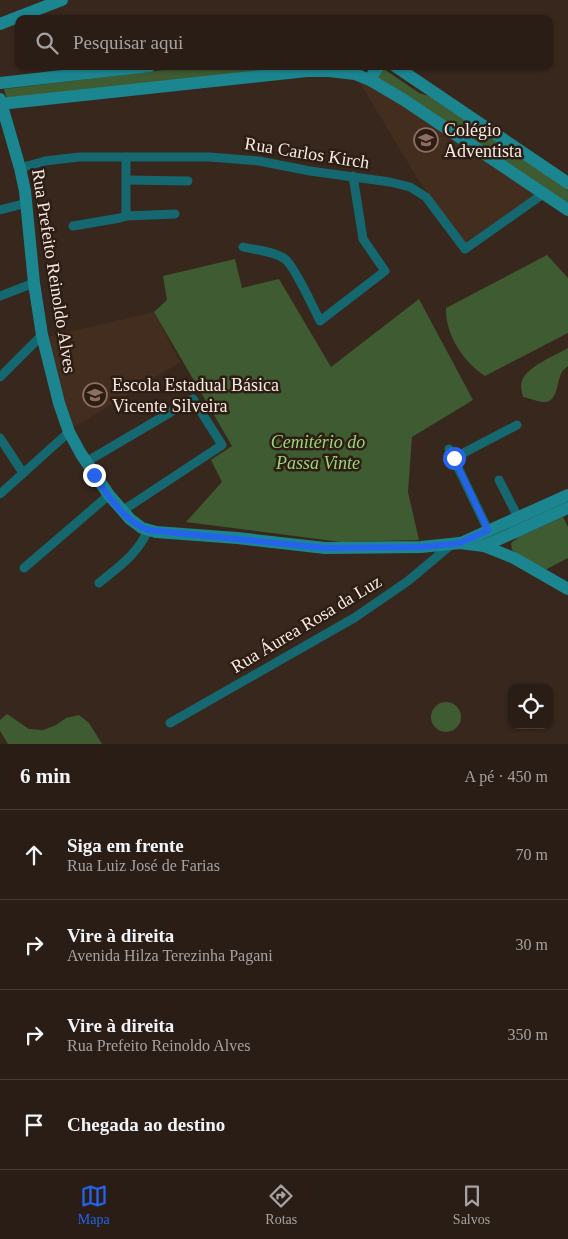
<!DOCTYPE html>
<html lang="pt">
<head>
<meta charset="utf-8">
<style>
	body { margin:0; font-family:"Times New Roman",serif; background:#352a23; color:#f1f3f6 }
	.controls { position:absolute; right:15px; bottom:15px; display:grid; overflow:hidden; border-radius:10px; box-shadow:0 1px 4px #0004 }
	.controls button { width:45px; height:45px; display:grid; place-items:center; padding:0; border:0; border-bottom:1px solid #453b35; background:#291d16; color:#f1f3f6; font:25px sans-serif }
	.stop { position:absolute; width:15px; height:15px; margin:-11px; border:4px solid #2563eb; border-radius:50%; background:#fff }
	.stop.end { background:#2563eb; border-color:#fff; box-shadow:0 1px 5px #0008 }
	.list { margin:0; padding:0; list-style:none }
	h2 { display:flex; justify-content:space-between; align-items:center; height:65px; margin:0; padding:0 20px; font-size:21px }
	h2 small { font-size:16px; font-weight:400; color:#a5a2a1 }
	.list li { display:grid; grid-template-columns:32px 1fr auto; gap:15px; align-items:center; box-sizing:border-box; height:90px; padding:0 20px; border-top:1px solid #453b35 }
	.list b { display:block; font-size:19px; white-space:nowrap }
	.list p { margin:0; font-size:16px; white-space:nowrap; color:#a5a2a1 }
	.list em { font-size:16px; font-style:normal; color:#a5a2a1 }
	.icon { flex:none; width:28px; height:28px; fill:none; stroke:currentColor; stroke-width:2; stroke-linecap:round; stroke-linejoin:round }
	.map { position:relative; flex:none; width:568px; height:744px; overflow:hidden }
	.search { position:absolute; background:#291d16; box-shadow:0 1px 4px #0004; left:15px; right:15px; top:15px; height:55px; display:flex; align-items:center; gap:12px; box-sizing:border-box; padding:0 18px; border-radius:10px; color:#a5a2a1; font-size:19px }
	.sheet { height:425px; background:#291d16 }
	nav { display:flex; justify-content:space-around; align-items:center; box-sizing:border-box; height:70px; border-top:1px solid #453b35; background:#291d16; font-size:14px; color:#a5a2a1 }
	nav a { display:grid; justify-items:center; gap:2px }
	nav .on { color:#2563eb }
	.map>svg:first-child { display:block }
</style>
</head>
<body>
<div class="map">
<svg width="568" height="744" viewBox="0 0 568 744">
	<rect width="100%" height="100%" fill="#37271d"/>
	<!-- built -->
	<g fill="#432d1f">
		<path d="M357,78L365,80L537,194L466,245L417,178Z"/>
		<path d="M154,312L180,362L73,428L46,337Z"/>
	</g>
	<!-- green -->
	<g fill="#3f5b31">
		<path d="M198,66H300L7,99L4,89Z"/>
		<path d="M384,69L419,93L429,96L568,188V205L378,79V71Z"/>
		<path d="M547,255L568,278V333L485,376C463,362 445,334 446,308Z"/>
		<path d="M235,259L242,288L279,279L331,367L419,299L473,400L412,437L408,492L419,540L341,542L186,522L222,482L211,460L232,446L154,312L167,300L163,276Z"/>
		<path d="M568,348V366C566,368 564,369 562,372C556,381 559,404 542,402C536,401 529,398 523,397C522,391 520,386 522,381C526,367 556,355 568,348Z"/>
		<path d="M563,517L568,527V558L545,570L512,550L511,543L520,536Z"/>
		<circle cx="446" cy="717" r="15"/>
		<path d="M7,714L29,729L43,730L56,725L66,718L79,715L89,723L102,744H8L0,731V720Z"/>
	</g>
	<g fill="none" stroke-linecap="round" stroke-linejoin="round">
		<!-- street -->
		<g stroke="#15686f" stroke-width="9">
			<path d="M20,168L45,161L79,157H210L259,161L310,171L390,182L410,187L426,197L465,249L543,194"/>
			<path d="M127,180L188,181"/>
			<path d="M0,210L27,203"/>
			<path d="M126,216L175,214"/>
			<path d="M73,226L120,218L126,216V157"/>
			<path d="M243,247C255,250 274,251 285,259C295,267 313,307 320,321L385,271L363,239L353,176"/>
			<path d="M0,296L34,283"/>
			<path d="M0,377L42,335"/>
			<path d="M0,438L23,473"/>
			<path d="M449,449L488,530"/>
			<path d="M454,458L517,425"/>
			<path d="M86,462L193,399L222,445L122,511"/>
			<path d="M499,480L518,517"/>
			<path d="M0,494L69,432"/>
			<path d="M24,568L109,495"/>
			<path d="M99,583C118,567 138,554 148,530"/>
			<path d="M170,723L354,618L408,581L452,544"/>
		</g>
		<!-- secondary -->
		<g stroke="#1c8690" stroke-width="12">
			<path d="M0,24L62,0"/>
			<path d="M395,66L568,183"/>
			<path d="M372,81L373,74L379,66"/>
			<path d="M0,83L150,66"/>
			<path d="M0,99L20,168L25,191L34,283L42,335L59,403L69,432L81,454L109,495L130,519L142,528L156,532L237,538L325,548L421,547L460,543L484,546L514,558L568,589"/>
			<path d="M0,104L307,71H329L355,74L372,81L404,100L568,210"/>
			<path d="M461,543L568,495"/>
			<path d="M484,546L568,508"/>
		</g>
	</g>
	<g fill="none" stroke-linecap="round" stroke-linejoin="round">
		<!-- route -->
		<path stroke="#2563eb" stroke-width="6" d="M94,475C108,496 124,521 148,530L325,548L421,547L453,544L460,543L488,530L454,458"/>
	</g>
	<!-- icons -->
	<defs>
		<g id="school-ring" transform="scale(1.25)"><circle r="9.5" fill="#2d1d13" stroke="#8d6e63" stroke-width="1.5"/><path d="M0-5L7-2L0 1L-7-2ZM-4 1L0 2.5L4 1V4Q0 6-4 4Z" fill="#8d6e63"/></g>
	</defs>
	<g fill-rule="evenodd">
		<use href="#school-ring" x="426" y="140"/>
		<use href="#school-ring" x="95" y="395"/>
	</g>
	<g text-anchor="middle" stroke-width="5" stroke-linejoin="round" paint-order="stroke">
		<!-- poi labels -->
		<g font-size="18" fill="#f7ebe5" stroke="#2d1d13" text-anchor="start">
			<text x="444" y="136">Colégio<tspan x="444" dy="21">Adventista</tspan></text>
			<text x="112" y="391">Escola Estadual Básica<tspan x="112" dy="21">Vicente Silveira</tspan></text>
		</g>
		<!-- street labels -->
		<g font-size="18" fill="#f7ebe5" stroke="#2d1d13">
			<text transform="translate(307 153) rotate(9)" y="6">Rua Carlos Kirch</text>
			<text transform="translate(54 271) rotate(81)" y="6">Rua Prefeito Reinoldo Alves</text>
			<text transform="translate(306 624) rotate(-31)" y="6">Rua Áurea Rosa da Luz</text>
		</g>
		<!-- park labels -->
		<g font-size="18" font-style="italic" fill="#99d67b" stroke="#2d1d13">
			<text x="318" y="448">Cemitério do<tspan x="318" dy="21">Passa Vinte</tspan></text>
		</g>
	</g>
</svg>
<div class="controls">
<button><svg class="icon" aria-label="locate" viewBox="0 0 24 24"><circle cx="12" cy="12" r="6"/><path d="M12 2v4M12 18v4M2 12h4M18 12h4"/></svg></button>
</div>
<div class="stop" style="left:454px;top:458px"></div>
<div class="stop end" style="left:94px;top:475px"></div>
<div class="search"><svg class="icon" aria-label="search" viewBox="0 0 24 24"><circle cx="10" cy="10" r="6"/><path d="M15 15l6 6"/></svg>Pesquisar aqui</div>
</div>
<section class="sheet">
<h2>6 min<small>A pé · 450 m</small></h2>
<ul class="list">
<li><svg class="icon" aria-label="ahead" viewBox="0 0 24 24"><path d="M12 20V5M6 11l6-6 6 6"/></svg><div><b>Siga em frente</b><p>Rua Luiz José de Farias</p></div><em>70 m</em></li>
<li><svg class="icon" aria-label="right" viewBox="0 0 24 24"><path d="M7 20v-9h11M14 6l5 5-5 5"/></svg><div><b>Vire à direita</b><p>Avenida Hilza Terezinha Pagani</p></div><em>30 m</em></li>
<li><svg class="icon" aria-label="right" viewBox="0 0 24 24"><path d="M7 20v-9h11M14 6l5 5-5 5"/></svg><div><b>Vire à direita</b><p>Rua Prefeito Reinoldo Alves</p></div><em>350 m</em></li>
<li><svg class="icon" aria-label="arrive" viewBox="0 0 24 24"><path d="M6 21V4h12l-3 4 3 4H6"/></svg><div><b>Chegada ao destino</b></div></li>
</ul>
</section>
<nav>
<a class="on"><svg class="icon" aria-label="map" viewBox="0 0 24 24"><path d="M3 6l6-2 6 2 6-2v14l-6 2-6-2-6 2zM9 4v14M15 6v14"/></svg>Mapa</a>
<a><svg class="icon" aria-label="directions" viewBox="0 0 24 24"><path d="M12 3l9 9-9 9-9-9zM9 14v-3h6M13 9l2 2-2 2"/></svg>Rotas</a>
<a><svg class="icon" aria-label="saved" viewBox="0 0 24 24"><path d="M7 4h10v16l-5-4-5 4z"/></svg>Salvos</a>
</nav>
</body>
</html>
